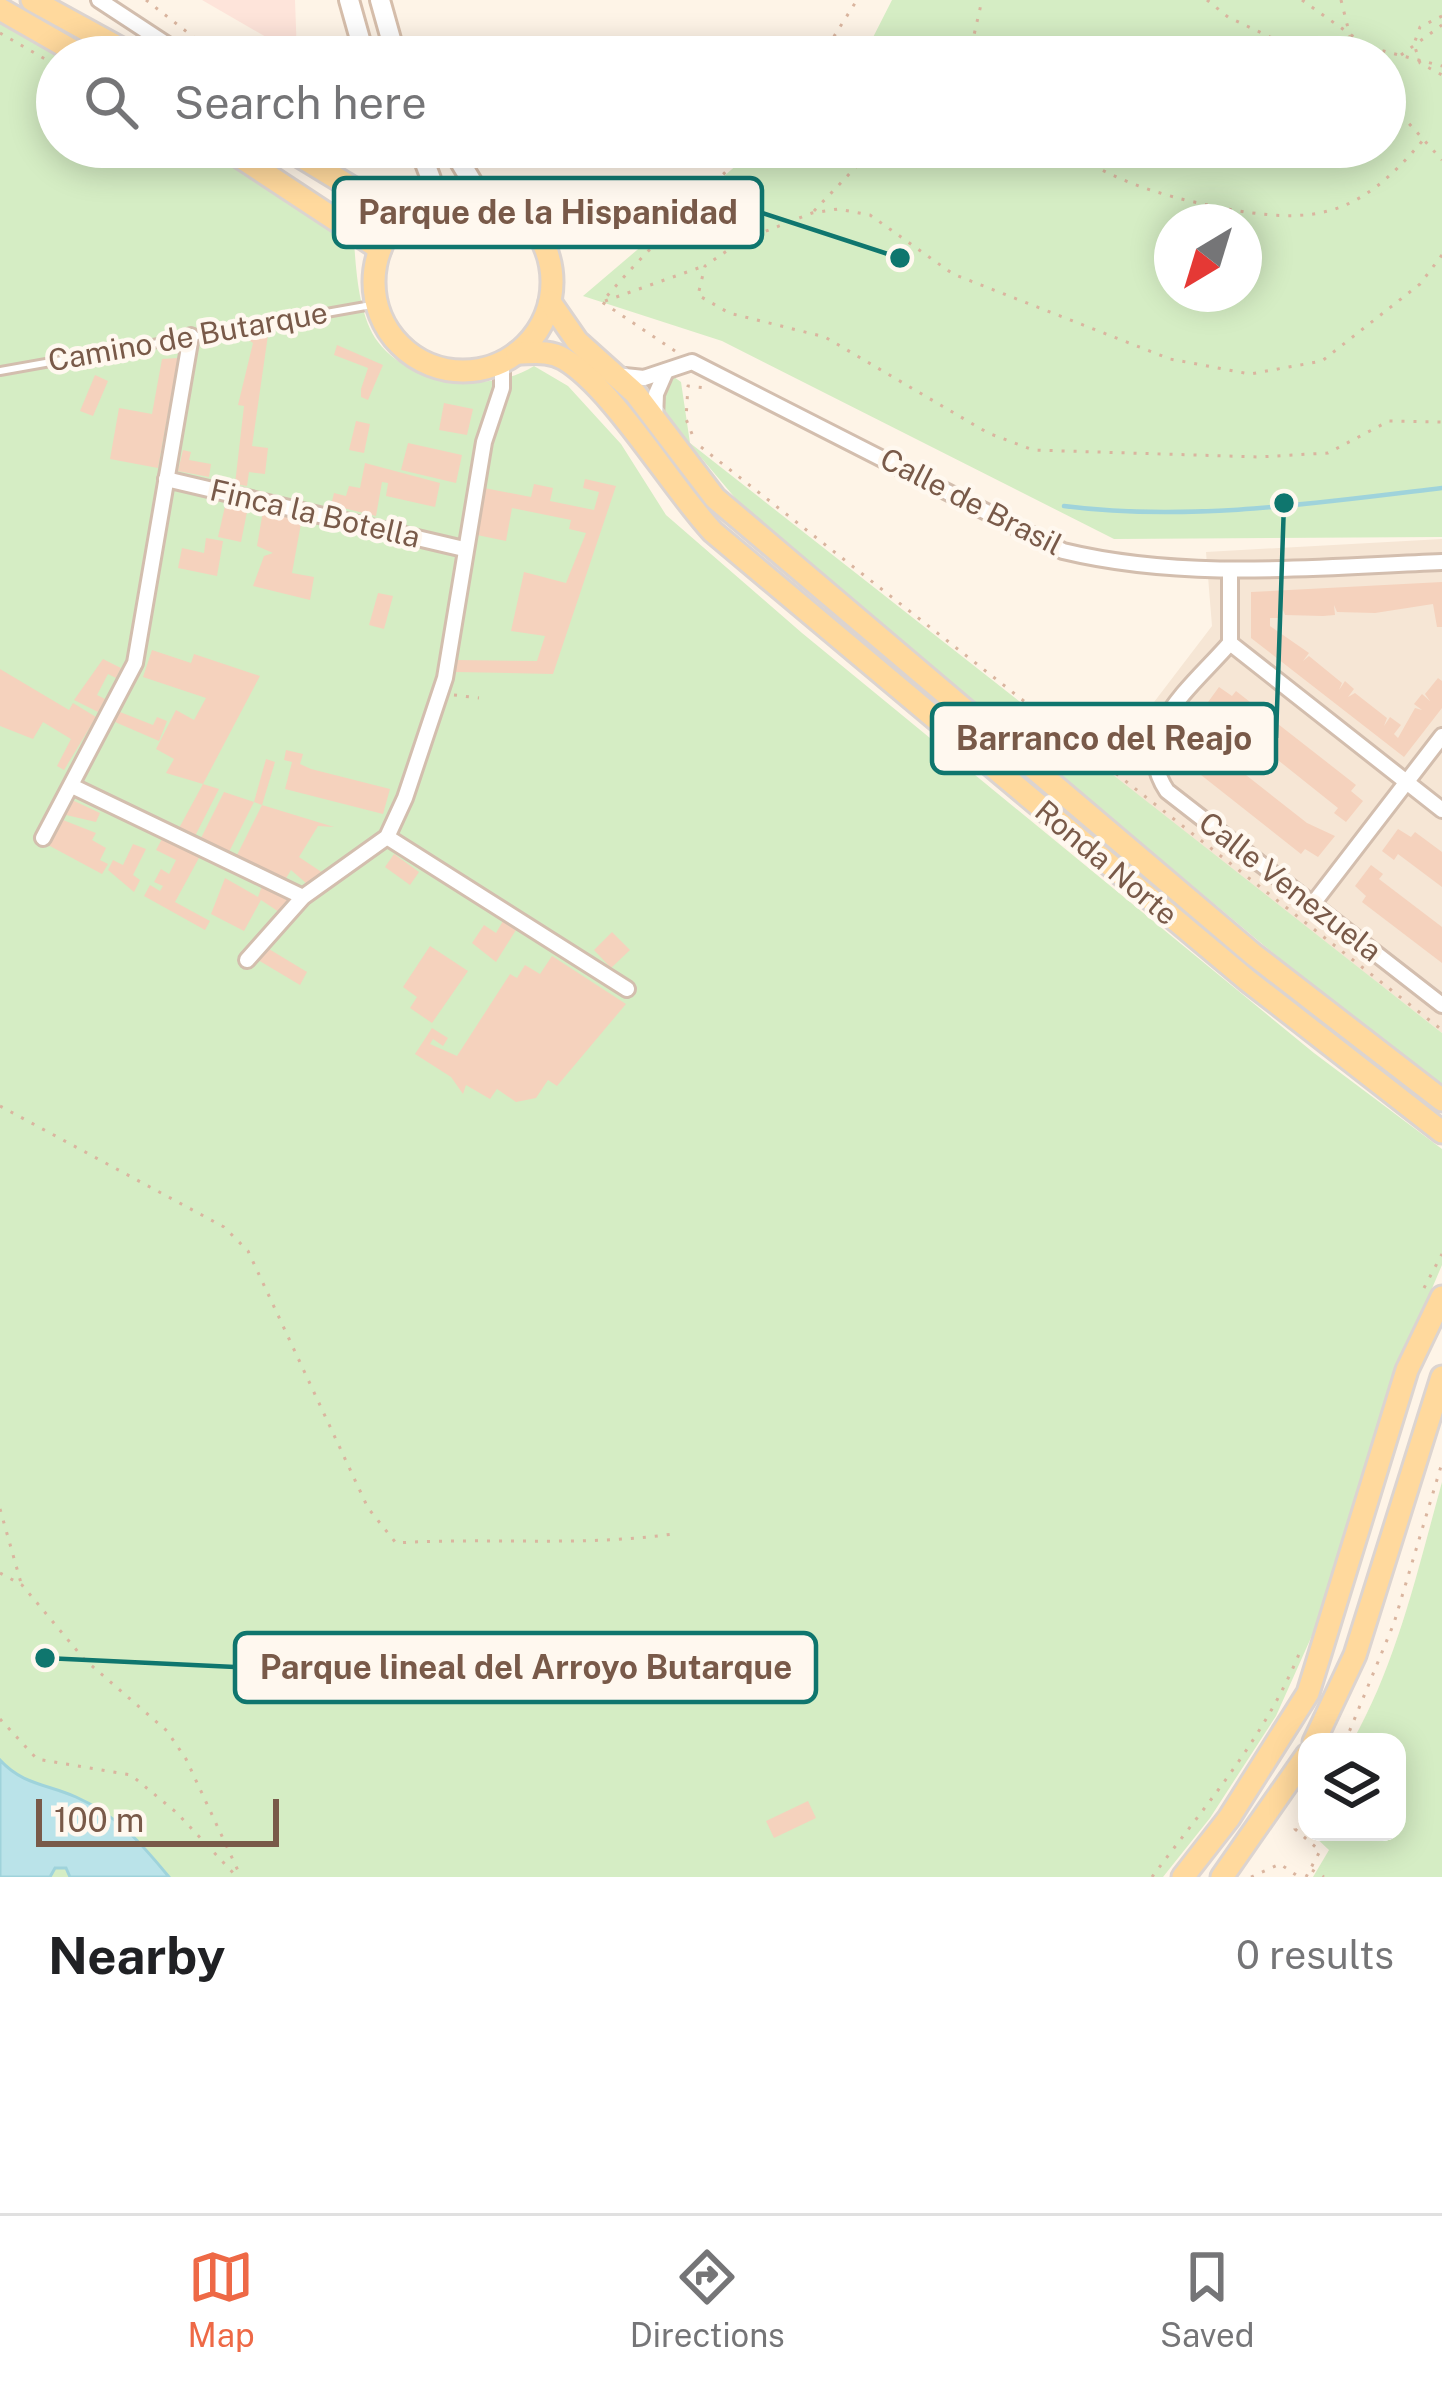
<!DOCTYPE html>
<html lang="en">
<head>
<meta charset="utf-8">
<style>
	body { margin:0; font-family:"Public Sans",sans-serif; background:#f2f2f2; color:#202124 }
	.controls { position:absolute; right:36px; bottom:36px; display:grid; overflow:hidden; border-radius:24px; box-shadow:0 6px 30px #0003 }
	.controls button { width:108px; height:108px; display:grid; place-items:center; padding:0; border:0; border-bottom:3px solid #e0e0e0; background:#fff; color:#202124; font:60px sans-serif }
	.compass { position:absolute; left:1154px; top:204px; width:108px; height:108px; border-radius:50%; background:#fff; box-shadow:0 6px 30px #0003; rotate:218deg }
	.scale { position:absolute; left:36px; bottom:30px; width:243px; box-sizing:border-box; padding-left:12px; border:6px solid #795a49; border-top:0; font-size:33px; line-height:42px; white-space:nowrap; color:#795a49; -webkit-text-stroke:9px #fff8ef; paint-order:stroke }
	.list { margin:0; padding:0; list-style:none }
	h2 { display:flex; justify-content:space-between; align-items:center; height:156px; margin:0; padding:0 48px; font-size:51px }
	h2 small { font-size:39px; font-weight:400; color:#757577 }
	.icon { flex:none; width:66px; height:66px; fill:none; stroke:currentColor; stroke-width:2; stroke-linecap:round; stroke-linejoin:round }
	.map { position:relative; flex:none; width:1442px; height:1877px; overflow:hidden }
	.search { position:absolute; background:#fff; box-shadow:0 6px 30px #0003; left:36px; right:36px; top:36px; height:132px; display:flex; align-items:center; gap:30px; box-sizing:border-box; padding:0 42px; border-radius:66px; color:#757577; font-size:45px }
	.sheet { height:336px; background:#fff }
	nav { display:flex; justify-content:space-around; align-items:center; box-sizing:border-box; height:168px; border-top:3px solid #e0e0e0; background:#fff; font-size:33px; color:#757577 }
	nav a { display:grid; justify-items:center; gap:6px }
	nav .on { color:#ee6946 }
	.map>svg:first-child { display:block }
</style>
</head>
<body>
<div class="map">
<svg width="1442" height="1877" viewBox="0 0 1442 1877">
	<rect width="100%" height="100%" fill="#fef4e7"/>
	<!-- residential -->
	<path fill="#f6e6d5" d="M1442,539V1033L1103,769L1212,626L1206,552Z"/>
	<!-- commercial -->
	<path fill="#fee4da" d="M202,0H295L297,55Z"/>
	<!-- green -->
	<g fill="#d5edc4" fill-rule="evenodd">
		<path d="M892,0H1442V537L1114,539L722,341L583,296L758,147H1385V57H863ZM1172,222H1244V294H1172Z"/>
		<path d="M0,23L59,57L57,147H208L354,241C356,271 359,317 378,342C410,385 491,394 534,366L568,386L621,444L666,515L802,633L1314,1053L1442,1149V1265L1389,1389L1331,1593L1276,1716L1210,1818L1163,1877H0Z"/>
		<path d="M674,377L681,382L690,443L1442,1033V1084L1297,973L752,518L666,416L663,398Z"/>
		<path d="M1442,1482V1877H1313L1329,1850L1310,1832H1397V1742H1352C1397,1663 1418,1569 1442,1482Z"/>
	</g>
	<!-- water -->
	<path fill="#bae3e9" stroke="#9fd3db" stroke-width="3" d="M0,1760C23,1785 47,1784 76,1797C117,1815 141,1843 169,1877H70L66,1868H55L50,1877H0Z"/>
	<g fill="none" stroke-linecap="round" stroke-linejoin="round">
		<!-- stream -->
		<path stroke="#9fd3db" stroke-width="4.5" d="M1064,506C1187,522 1319,503 1442,488"/>
	</g>
	<!-- building -->
	<g fill="#f5d2bd">
		<path d="M268,335L252,446L268,448L265,474L249,472L247,486L235,484L244,406L238,405L253,343L247,339Z"/>
		<path d="M337,345L383,365L368,400L361,397V389L368,368L334,355Z"/>
		<path d="M178,358L158,468L110,459L119,408L152,414L162,359Z"/>
		<path d="M95,375L108,381L93,416L80,411Z"/>
		<path d="M444,403L473,409L467,435L439,430Z"/>
		<path d="M356,421L370,424L364,453L349,450Z"/>
		<path d="M408,443L462,455L456,483L401,470Z"/>
		<path d="M183,450L191,452L189,460L211,464L209,477L178,471Z"/>
		<path d="M365,463L440,483L435,507L386,496L388,483L382,482L376,516L331,505L334,493L346,496L349,486L360,488Z"/>
		<path d="M585,479L616,486L553,674L456,672V660L537,661L545,636L511,631L524,572L566,583L586,533L569,529L571,520L512,508L506,541L477,535L484,488L531,497L534,484L553,488L550,501L594,510L599,492L583,488Z"/>
		<path d="M226,502L248,507L241,542L218,537Z"/>
		<path d="M263,511L302,518L292,573L314,577L310,600L253,586L264,556L273,553L257,546Z"/>
		<path d="M206,538L223,541L217,576L178,568L182,548L204,553Z"/>
		<path d="M1442,582V627H1437L1433,604L1375,613L1337,612L1334,605L1335,615L1323,616L1285,615L1282,607V618H1270V626L1309,653L1303,661L1309,656L1342,683L1339,690L1345,681L1354,689L1348,697L1355,693L1387,718L1384,726L1390,717L1401,725L1394,734L1398,738L1415,708L1422,710L1414,704L1422,694L1430,701L1425,694L1438,678L1442,681V708L1404,757L1251,638V592Z"/>
		<path d="M378,593L393,596L384,629L369,625Z"/>
		<path d="M152,650L191,663L194,654L260,676L203,784L166,773L174,759L156,749L176,710L194,720L206,698L143,677Z"/>
		<path d="M103,659L121,668L116,678L108,674L97,695L105,699L98,712L74,700Z"/>
		<path d="M0,669L69,710L73,703L96,717L64,770L57,766L71,739L43,722L33,739L0,726Z"/>
		<path d="M1219,687L1232,696L1236,691L1356,785L1351,791L1363,801L1346,822L1334,813L1338,808L1219,713L1214,718L1203,709Z"/>
		<path d="M120,712L153,725L157,717L167,721L159,741L115,722Z"/>
		<path d="M1191,723L1203,732L1199,738L1307,823L1335,836L1318,857L1305,849L1301,854L1182,760L1186,754L1175,744Z"/>
		<path d="M286,750L303,754L300,764L311,769L390,789L383,814L285,789L292,762L284,760Z"/>
		<path d="M266,759L275,762L262,805L254,802Z"/>
		<path d="M203,784L219,789L194,838L178,830Z"/>
		<path d="M224,792L254,802L228,854L200,840Z"/>
		<path d="M72,800L100,813L96,822L66,815Z"/>
		<path d="M262,805L334,827L318,826L299,857L323,873L307,884L291,870L285,880L236,857Z"/>
		<path d="M63,820L96,833L92,840L106,848L100,860L108,864L102,874L48,845Z"/>
		<path d="M1398,829L1411,837L1415,832L1442,852V887L1398,854L1394,860L1382,851Z"/>
		<path d="M162,839L200,856L175,902L210,921L205,930L144,896L150,885L160,891L163,886L154,882L161,869L169,874L176,860L156,850Z"/>
		<path d="M133,844L146,849L133,875L140,880L134,892L108,870L113,860L123,865Z"/>
		<path d="M394,854L419,872L410,885L385,867Z"/>
		<path d="M1371,865L1383,874L1379,879L1442,927V963L1362,902L1366,896L1355,886Z"/>
		<path d="M225,878L258,897L262,886L290,898L279,912L261,900L244,931L211,914Z"/>
		<path d="M503,921L516,930L496,962L472,943L484,925L496,933Z"/>
		<path d="M612,932L630,950L611,968L594,950Z"/>
		<path d="M430,946L468,971L432,1023L410,1008L417,997L403,987Z"/>
		<path d="M269,949L307,972L300,985L258,960Z"/>
		<path d="M552,956L626,1004L557,1086L548,1080L536,1098L516,1102L497,1089L490,1099L466,1085L463,1094L451,1077L415,1054L432,1028L448,1038L443,1046L433,1039L430,1044L457,1056L510,974L517,978L525,965L540,974Z"/>
		<path d="M808,1801L816,1818L774,1838L766,1821Z"/>
	</g>
	<g fill="none" stroke-linecap="round" stroke-linejoin="round">
		<!-- service casing -->
		<g stroke="#d3beae" stroke-width="12">
			<path id="service" d="M0,371L377,304"/>
		</g>
		<!-- minor casing -->
		<g stroke="#d3beae" stroke-width="20">
			<g id="minor">
				<path d="M99,0L186,57"/>
				<path d="M615,375L644,378L692,362L1063,551C1187,581 1316,567 1442,562"/>
				<path d="M655,419L656,394L666,371"/>
				<path d="M166,479L464,549"/>
				<path d="M1230,570V643C1194,685 1128,733 1167,791L1442,1005"/>
				<path d="M1230,643L1442,810"/>
				<path d="M74,787L303,897"/>
				<path d="M387,837L627,989"/>
				<path d="M43,838L135,663L191,336"/>
				<path d="M1312,905L1442,736"/>
				<path d="M247,960L303,897L387,837L405,798L445,678L484,442L502,388V362"/>
			</g>
		</g>
		<!-- secondary casing -->
		<g stroke="#d6beab" stroke-width="24">
			<g id="secondary">
				<path d="M349,0L365,57"/>
				<path d="M380,0L396,57"/>
				<path d="M419,147L431,179L422,203"/>
				<path d="M451,147L480,195"/>
			</g>
		</g>
		<!-- primary casing -->
		<g stroke="#dcd4d0" stroke-width="27">
			<g id="primary">
				<path d="M32,0L136,57"/>
				<path d="M0,9L84,57"/>
				<path d="M225,147L380,249"/>
				<path d="M285,147L382,206L413,208"/>
				<circle cx="463" cy="282" r="89"/>
				<path d="M550,302L577,341L635,393L715,498L1254,955L1442,1100"/>
				<path d="M517,353C533,353 549,350 564,359C612,387 671,487 713,532L1247,980L1442,1132"/>
				<path d="M1314,1742L1355,1655L1442,1377"/>
				<path d="M1183,1877L1229,1818L1308,1693L1407,1370L1442,1297"/>
				<path d="M1222,1877L1307,1755"/>
			</g>
		</g>
		<!-- path -->
		<g stroke="#dab59f" stroke-width="3" stroke-dasharray="3 9" stroke-linecap="butt">
			<path d="M146,0L219,57"/>
			<path d="M1207,0L1228,17L1312,57"/>
			<path d="M1302,0L1368,47L1442,66"/>
			<path d="M1341,0L1350,36"/>
			<path d="M1442,16L1420,27L1414,44L1420,63L1442,75"/>
			<path d="M0,33L57,66"/>
			<path d="M1401,55L1442,25"/>
			<path d="M821,57L857,0"/>
			<path d="M969,57L982,0"/>
			<path d="M1385,97L1442,160"/>
			<path d="M192,147L206,156"/>
			<path d="M1061,147C1116,181 1154,194 1217,207C1315,226 1358,218 1424,139"/>
			<path d="M814,211L875,147"/>
			<path d="M538,234L603,231L648,245"/>
			<path d="M1442,255L1420,284L1322,361L1250,374L1170,359L953,274L870,215L838,209L812,213L741,241L705,266L698,295L729,313L825,337L988,433L1033,450L1258,457L1328,453L1389,421L1442,422"/>
			<path d="M605,301L704,266"/>
			<path d="M675,351L602,302C648,247 701,201 748,147"/>
			<path d="M692,434L686,419L688,386L706,388"/>
			<path d="M701,447L1442,1030"/>
			<path d="M454,695L479,698"/>
			<path d="M0,1106L224,1227L248,1251L368,1508L396,1543C490,1537 580,1547 673,1534"/>
			<path d="M1424,1288L1442,1254"/>
			<path d="M0,1509L21,1583"/>
			<path d="M0,1573L22,1585L84,1659L167,1731L186,1759L241,1877"/>
			<path d="M0,1719L37,1759L131,1775L177,1813L237,1877"/>
			<path d="M1345,1742L1394,1623L1442,1463"/>
			<path d="M1312,1870L1324,1877"/>
			<path d="M1152,1877C1205,1806 1265,1737 1299,1654"/>
			<path d="M1251,1877L1280,1864L1299,1877"/>
			<path d="M1306,1877L1320,1851L1295,1829L1307,1810"/>
		</g>
		<!-- service -->
		<use href="#service" stroke="#fff" stroke-width="6"/>
		<!-- minor -->
		<use href="#minor" stroke="#fff" stroke-width="14"/>
		<!-- secondary -->
		<use href="#secondary" stroke="#fff" stroke-width="18"/>
		<!-- primary -->
		<use href="#primary" stroke="#ffd99d" stroke-width="21"/>
	</g>
	<g text-anchor="middle" stroke-width="9" stroke-linejoin="round" paint-order="stroke">
		<!-- street labels -->
		<g font-size="30" fill="#795a49" stroke="#fff8ef">
			<text transform="translate(188 337) rotate(-10)" y="10">Camino de Butarque</text>
			<text transform="translate(971 502) rotate(27)" y="10">Calle de Brasil</text>
			<text transform="translate(315 514) rotate(13)" y="10">Finca la Botella</text>
			<text transform="translate(1106 863) rotate(40)" y="10">Ronda Norte</text>
			<text transform="translate(1290 887) rotate(38)" y="10">Calle Venezuela</text>
		</g>
	</g>
	<!-- callouts -->
	<path fill="none" stroke="#0f766e" stroke-width="4.5" d="M900 258L762 213M1284 503L1276 738M45 1658L235 1667"/>
	<g fill="#0f766e" stroke="#fff8ef" stroke-width="4.5">
		<circle cx="900" cy="258" r="12"/>
		<circle cx="1284" cy="503" r="12"/>
		<circle cx="45" cy="1658" r="12"/>
	</g>
	<g fill="#fff8ef" stroke="#0f766e" stroke-width="4.5">
		<rect x="334" y="178" width="428" height="69" rx="12"/>
		<rect x="932" y="704" width="344" height="69" rx="12"/>
		<rect x="235" y="1633" width="581" height="69" rx="12"/>
	</g>
	<g font-size="33" text-anchor="middle" font-weight="bold" fill="#795a49">
		<text x="548" y="224">Parque de la Hispanidad</text>
		<text x="1104" y="750">Barranco del Reajo</text>
		<text x="526" y="1679">Parque lineal del Arroyo Butarque</text>
	</g>
</svg>
<div class="controls">
<button><svg class="icon" aria-label="layers" viewBox="0 0 24 24"><path d="M12 4l9 5-9 5-9-5zM3 14l9 5 9-5"/></svg></button>
</div>
<svg class="compass" viewBox="-18 -18 36 36"><path d="M0-13l5 13h-10z" fill="#e53935"/><path d="M0 13l5-13h-10z" fill="#757577"/></svg>
<div class="scale">100 m</div>
<div class="search"><svg class="icon" aria-label="search" viewBox="0 0 24 24"><circle cx="10" cy="10" r="6"/><path d="M15 15l6 6"/></svg>Search here</div>
</div>
<section class="sheet">
<h2>Nearby<small>0 results</small></h2>
<ul class="list">
</ul>
</section>
<nav>
<a class="on"><svg class="icon" aria-label="map" viewBox="0 0 24 24"><path d="M3 6l6-2 6 2 6-2v14l-6 2-6-2-6 2zM9 4v14M15 6v14"/></svg>Map</a>
<a><svg class="icon" aria-label="directions" viewBox="0 0 24 24"><path d="M12 3l9 9-9 9-9-9zM9 14v-3h6M13 9l2 2-2 2"/></svg>Directions</a>
<a><svg class="icon" aria-label="saved" viewBox="0 0 24 24"><path d="M7 4h10v16l-5-4-5 4z"/></svg>Saved</a>
</nav>
</body>
</html>
